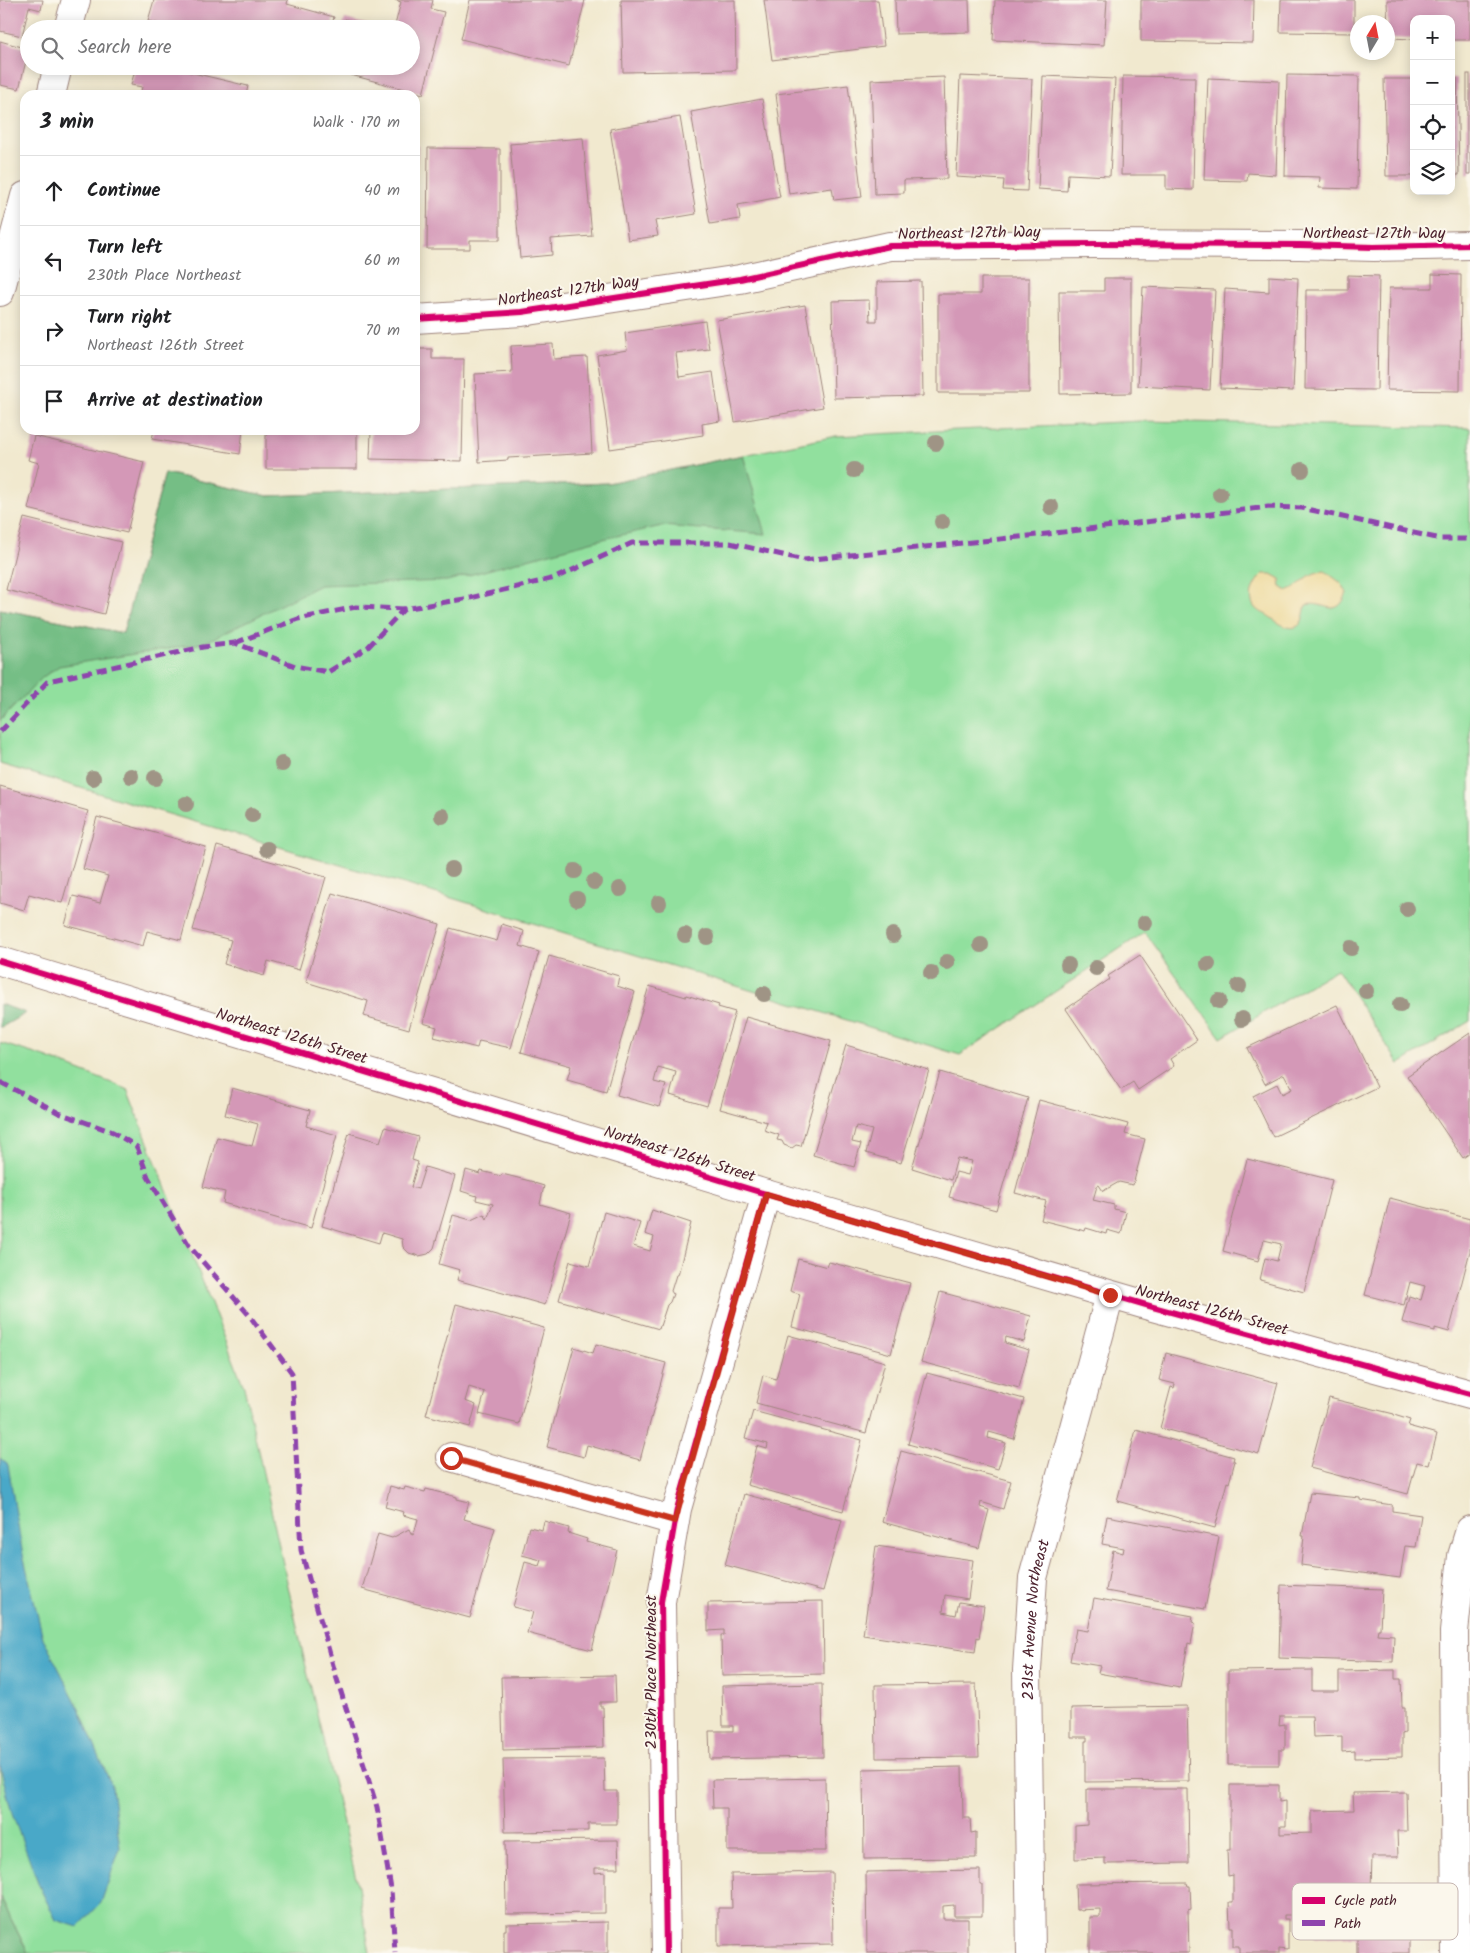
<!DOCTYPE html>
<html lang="en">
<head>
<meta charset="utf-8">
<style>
	body { margin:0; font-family:Kalam,sans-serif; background:#f2f2f2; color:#202124 }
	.controls { position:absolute; right:15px; top:15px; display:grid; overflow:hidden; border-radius:10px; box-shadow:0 2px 12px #0003 }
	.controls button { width:45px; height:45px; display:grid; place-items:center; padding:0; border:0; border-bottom:1px solid #e0e0e0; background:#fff; color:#202124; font:25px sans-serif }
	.compass { position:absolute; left:1350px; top:15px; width:45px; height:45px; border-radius:50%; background:#fff; box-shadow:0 2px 12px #0003; rotate:10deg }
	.stop { position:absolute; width:15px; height:15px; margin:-11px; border:4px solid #c8321e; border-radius:50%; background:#fff }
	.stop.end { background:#c8321e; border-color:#fff; box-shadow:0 1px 5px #0008 }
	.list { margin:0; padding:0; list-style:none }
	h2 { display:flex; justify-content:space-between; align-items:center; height:65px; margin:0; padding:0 20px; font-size:21px }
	h2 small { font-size:16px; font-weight:400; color:#757577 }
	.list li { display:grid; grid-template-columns:32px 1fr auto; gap:15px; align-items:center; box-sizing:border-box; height:70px; padding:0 20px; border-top:1px solid #e0e0e0 }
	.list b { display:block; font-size:19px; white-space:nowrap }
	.list p { margin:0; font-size:16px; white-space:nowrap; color:#757577 }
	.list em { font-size:16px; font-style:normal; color:#757577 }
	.icon { flex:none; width:28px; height:28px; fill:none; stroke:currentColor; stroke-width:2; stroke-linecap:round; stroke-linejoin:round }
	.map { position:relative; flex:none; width:1470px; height:1953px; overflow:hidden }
	.search { position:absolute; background:#fff; box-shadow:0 2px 12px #0003; left:20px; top:20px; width:400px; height:55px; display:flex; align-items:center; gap:12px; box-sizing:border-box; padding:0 18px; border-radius:28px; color:#757577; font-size:19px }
	.panel { position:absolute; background:#fff; box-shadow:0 2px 12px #0003; left:20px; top:90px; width:400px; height:345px; border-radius:15px }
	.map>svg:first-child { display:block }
</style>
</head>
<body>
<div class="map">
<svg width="1470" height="1953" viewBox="0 0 1470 1953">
	<rect width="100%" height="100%" fill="#fbf7ec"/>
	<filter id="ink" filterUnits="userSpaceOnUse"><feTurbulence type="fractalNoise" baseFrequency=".02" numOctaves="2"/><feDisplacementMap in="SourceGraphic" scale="10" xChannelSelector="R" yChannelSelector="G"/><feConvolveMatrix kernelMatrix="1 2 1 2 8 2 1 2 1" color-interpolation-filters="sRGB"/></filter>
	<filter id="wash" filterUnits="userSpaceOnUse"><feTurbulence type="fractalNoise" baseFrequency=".0096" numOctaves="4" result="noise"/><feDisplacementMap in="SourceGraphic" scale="20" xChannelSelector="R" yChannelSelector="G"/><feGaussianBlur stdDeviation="1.12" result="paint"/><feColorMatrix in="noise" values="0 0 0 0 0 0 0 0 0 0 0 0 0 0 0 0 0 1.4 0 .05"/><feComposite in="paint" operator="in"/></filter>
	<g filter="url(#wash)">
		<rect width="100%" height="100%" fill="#f1e9cf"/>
		<!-- green -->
		<g fill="#91e09e" stroke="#6e8064">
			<path d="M1141,421L1470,428V1021L1399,1064L1337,969L1221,1038L1145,932L960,1055L455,899L0,764V609L123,633L165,473L268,496L608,483L836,436Z"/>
			<path d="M0,1043L45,1057L127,1089L244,1387L303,1654L358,1887L370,1953H28L0,1897Z"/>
		</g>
		<!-- forest -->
		<g fill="#74be85" stroke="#5f6e58">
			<path d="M743,455L766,534L662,526L594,541L447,581L320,585L204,643L59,666L43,677L0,721V609L123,633L165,473L268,496L608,483Z"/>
			<path d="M0,1004L26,1013L0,1028Z"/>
			<path d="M0,1897L28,1953H0Z"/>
		</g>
		<!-- sand -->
		<path fill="#eeda9e" stroke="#9c7c64" d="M1325,571L1341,583L1347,593C1336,621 1324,600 1306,605C1304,611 1304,622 1298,626C1288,632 1275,620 1267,615C1264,613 1259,612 1256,609C1246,598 1254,582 1263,574H1271L1280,579L1281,587L1287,591C1305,584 1306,572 1325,571Z"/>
		<!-- water -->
		<path fill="#49a8c8" stroke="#4a647a" d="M0,1458L8,1465L22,1550L43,1638L79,1708L112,1787L120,1848L101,1903L78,1927L56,1920L41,1890L12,1814L0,1766Z"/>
		<g id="blocks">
			<!-- building -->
			<g fill="#d498b7">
				<path d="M0,0H43L41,10L29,7L22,36L0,31Z"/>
				<path d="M154,0H288L287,4L334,17L331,29H178L148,21Z"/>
				<path d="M395,0H433L431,9L444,12L423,94L332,70L333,66H411V29H394L401,2Z"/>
				<path d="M470,0H585L569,66L461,39Z"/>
				<path d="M621,0H735L736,70L623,72Z"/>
				<path d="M764,0H878L884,46L772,60Z"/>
				<path d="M895,0H969L970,32L896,34Z"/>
				<path d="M995,0H1107L1104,45L993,40Z"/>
				<path d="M1141,0H1254L1253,43L1141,41Z"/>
				<path d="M1281,0H1354V33L1280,32Z"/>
				<path d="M1387,0H1470V40H1451V19H1414V39L1388,38Z"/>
				<path d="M345,19L381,28V29H342Z"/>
				<path d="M0,41L29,49L19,89L0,85Z"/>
				<path d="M136,66H164L248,86L246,95H140L142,87L131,85Z"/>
				<rect x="1467" y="74" width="3" height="100"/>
				<path d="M1287,75L1359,76L1357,189L1319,188L1320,177L1285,176Z"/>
				<path d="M960,76L1032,79L1027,191L1003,190L1004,180L956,177Z"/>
				<path d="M1043,76L1115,79L1110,176L1068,174L1067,191L1038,189Z"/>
				<path d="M1123,76L1195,77L1193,190L1166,189V175H1121Z"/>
				<path d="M944,77L947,179L904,180V193L875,194L871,80Z"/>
				<path d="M1208,78L1279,81L1276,175L1248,173L1247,181L1204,180Z"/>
				<path d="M1451,78H1457L1459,175H1451Z"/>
				<path d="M1384,79H1414V176H1386Z"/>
				<path d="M848,85L862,197L834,200L832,188L789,194L776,94Z"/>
				<path d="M762,99L780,197L738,205L740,219L710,224L691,112Z"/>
				<path d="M680,117L696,214L655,221L658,236L628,240L610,129Z"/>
				<path d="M583,138L592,236L551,239L552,255L520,258L510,144Z"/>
				<path d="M415,146H418L416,179L415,178Z"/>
				<path d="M428,148L500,149V240H470V249H427Z"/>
				<path d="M1432,274L1461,275L1460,391L1387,390L1389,288H1432Z"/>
				<path d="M1348,275L1379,276L1377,390L1305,389L1306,290H1348Z"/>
				<path d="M1269,276L1298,278L1293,391L1220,388L1225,289L1269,292Z"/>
				<path d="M981,278H1029V393H938V294H981Z"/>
				<path d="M1104,278H1131V393L1060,394L1059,291H1104Z"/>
				<path d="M921,281L923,396L834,398L832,301L869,300L870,321H877V282Z"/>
				<path d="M1143,287L1215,290L1210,390L1138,386Z"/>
				<path d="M805,305L823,407L735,422L717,320Z"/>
				<path d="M705,321L709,349L676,353L679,377L713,372L720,421L702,424L703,435L610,449L597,355L627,350L625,333Z"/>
				<path d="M553,344L554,359L587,357L592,453L508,458V460L479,462L475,374L512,372L511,346Z"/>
				<path d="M415,349H432V359H464L462,461L370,459L371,430H415Z"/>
				<path d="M154,430H243L240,454L152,439Z"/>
				<rect x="266" y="430" width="91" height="39"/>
				<path d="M34,436L144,462L127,533L28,509L39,463L28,460Z"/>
				<path d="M24,518L121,542L104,614L6,590Z"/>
				<path d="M0,786L88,811L62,903L29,894L24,910L0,903Z"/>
				<path d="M97,817L206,847L181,940L147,931L143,946L65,925L73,896L100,903L108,876L83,869Z"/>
				<path d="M217,846L326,877L299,970L268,961L264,976L224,964L231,940L193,930Z"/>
				<path d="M332,893L440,924L409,1029L364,1016L368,1001L306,982Z"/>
				<path d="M502,924L524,931L520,946L539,952L511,1048L479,1041L477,1048L434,1037L437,1027L423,1023L450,928L497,941Z"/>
				<path d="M1140,955L1197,1040L1170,1059L1174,1066L1138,1090L1133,1082L1121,1090L1066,1009L1110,979L1108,976Z"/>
				<path d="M549,956L619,976L617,986L635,992L606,1091L567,1080L571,1066L521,1052Z"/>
				<path d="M649,986L686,997V995L719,1005L718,1007L735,1012L707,1106L670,1095L676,1072L658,1067L654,1082L666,1085L659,1107L617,1095Z"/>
				<path d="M1337,1005L1377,1087L1273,1137L1253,1096L1277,1084L1282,1094L1292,1089L1284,1074L1265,1084L1247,1048Z"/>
				<path d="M746,1017L831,1041L801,1146L796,1145L792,1148L784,1145L782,1141L777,1140L779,1135L764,1130L767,1122L720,1109Z"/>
				<path d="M1470,1033V1153L1463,1158L1407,1076Z"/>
				<path d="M846,1045L929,1070L901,1163L866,1153L872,1130L856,1126L852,1142L861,1144L854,1167L813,1155Z"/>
				<path d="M940,1072L1028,1098L996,1210L949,1197L956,1172L968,1175L972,1161L957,1158L951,1180L912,1168Z"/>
				<path d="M232,1088L310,1110L306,1126L337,1135L311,1228L223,1203L225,1192L203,1187L217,1137L252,1146L258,1124L225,1115Z"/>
				<path d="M1039,1100L1128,1124L1125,1134L1145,1139L1133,1185L1119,1182L1103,1191L1099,1185L1097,1186L1093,1200L1114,1205V1209L1126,1212L1121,1234L1107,1230L1106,1234L1086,1228L1085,1231L1041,1220L1046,1201L1015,1193Z"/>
				<path d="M385,1127L418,1137L412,1160L418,1162L411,1187L418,1189L425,1167L455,1176L434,1248L428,1254L419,1256L409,1253L403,1247L402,1239L382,1233L379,1243L322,1226L349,1133L380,1142Z"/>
				<path d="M1247,1159L1332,1180L1304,1292L1260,1280L1265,1258L1277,1261L1281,1244L1264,1240L1258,1261L1223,1251Z"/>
				<path d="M466,1170L480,1174L481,1171L501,1176L502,1174L534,1182V1183L544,1186L540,1204L571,1213L545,1305L457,1280L460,1270L439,1264L453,1215L471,1220L484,1214L487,1219L493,1204L476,1200L477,1196L461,1191Z"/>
				<path d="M1390,1198L1470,1219V1251L1449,1332L1435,1328V1331L1402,1322L1409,1296L1421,1300L1425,1286L1410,1282L1404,1305L1365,1295Z"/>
				<path d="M652,1210L691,1223L678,1275H676L671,1291L673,1294L670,1302L667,1305L659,1329L559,1300L570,1261L589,1266L604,1212L640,1223L633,1246L650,1251L654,1237L645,1234Z"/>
				<path d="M798,1259L827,1267L829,1262L910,1283L891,1354L792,1327L800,1294L790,1291Z"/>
				<path d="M940,1292L1031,1316L1024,1342L1006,1337L1005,1343L1029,1350L1019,1388L921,1362Z"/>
				<path d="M456,1304L544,1328L519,1424L479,1414L485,1392L469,1387L465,1401L476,1405L470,1427L426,1415Z"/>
				<path d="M788,1335L885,1362L866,1433L756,1403L763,1375L776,1379Z"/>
				<path d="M596,1344L666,1363L640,1460L587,1445L584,1457L547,1447L574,1347L593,1353Z"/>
				<path d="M1166,1353L1278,1383L1259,1454L1160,1428L1171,1387L1174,1388L1175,1384L1159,1380Z"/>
				<path d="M927,1373L1024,1399L1014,1439L989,1432L988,1438L1006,1443L998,1469L908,1444Z"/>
				<path d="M1329,1398L1394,1414V1415L1410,1420L1408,1426L1437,1434L1429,1465L1417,1462L1408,1494L1310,1468Z"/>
				<path d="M753,1411L862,1440L843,1511L747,1485L757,1446L767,1449L768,1444L745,1438Z"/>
				<path d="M1136,1430L1234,1457L1233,1461H1235L1229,1483L1227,1482L1215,1528L1117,1501Z"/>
				<path d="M901,1451L1011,1481L1003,1509L981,1502L980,1507L989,1510L979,1548L882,1522Z"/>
				<path d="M390,1486L404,1490L405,1487L425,1492L426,1489L457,1497V1499L469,1502L464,1519L495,1528L470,1618L362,1589L378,1534L392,1538L409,1529L412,1535L414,1534L418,1519L403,1515L404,1512L385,1507Z"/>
				<path d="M1310,1493L1360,1498V1500L1392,1505V1511L1421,1515L1416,1547L1405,1546L1400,1578L1301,1565L1304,1536H1302Z"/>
				<path d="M744,1494L842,1520L823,1591L725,1565Z"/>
				<path d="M1107,1516L1219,1537L1205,1609L1106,1591L1113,1550L1123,1553L1124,1548L1102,1544Z"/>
				<path d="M544,1521L569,1528L568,1533L587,1539L586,1542L617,1550L592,1650L527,1633L533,1612L513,1607L525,1562L539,1566L541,1560L522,1555L529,1527L542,1530Z"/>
				<path d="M876,1546L973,1560L968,1599L945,1595L943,1612L956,1615L959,1602L984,1606L979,1638L977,1637L975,1652L863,1635Z"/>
				<path d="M1281,1585L1382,1589L1380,1629H1378L1377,1634L1394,1635L1393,1662L1279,1658Z"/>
				<path d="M1094,1598L1193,1616L1192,1622L1195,1623L1191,1644L1188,1643L1180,1688L1098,1673L1100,1666L1070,1661L1076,1629L1088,1631Z"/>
				<path d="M823,1601L824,1674L722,1676L721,1635H724V1630L708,1631V1603Z"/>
				<path d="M1312,1670V1691H1339V1671L1395,1670V1679H1401L1402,1707H1405V1733L1402,1734V1757L1355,1758V1751L1342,1752V1736L1313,1737L1312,1716H1280L1279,1725L1285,1724V1750H1279V1765H1228V1671Z"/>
				<path d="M615,1675L616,1702H600V1707H603L604,1747L503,1750L501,1677Z"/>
				<path d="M822,1684L823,1757L710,1759L709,1731H733V1726H723L722,1686Z"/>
				<path d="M976,1684L979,1757L876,1758L875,1685Z"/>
				<path d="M1187,1706L1189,1781L1085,1782V1741H1087V1737H1071V1708Z"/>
				<path d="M604,1758L605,1791H617V1824H588V1831L505,1832L503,1759Z"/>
				<path d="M962,1767L963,1818H970L971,1833L976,1832V1858L864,1859L863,1769Z"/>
				<path d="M825,1778L826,1851H727V1808H713L712,1780Z"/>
				<path d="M1230,1785H1279V1802L1286,1801V1826H1280V1834L1312,1833V1811L1354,1810L1353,1793L1406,1792L1407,1831H1397L1398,1857H1372L1371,1888H1399V1914H1410V1953H1357V1936L1314,1937L1313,1915H1284V1919H1288V1949L1279,1948V1953H1239V1946H1233V1927H1230L1229,1902H1233V1875L1228,1876L1227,1850H1230Z"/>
				<path d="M1087,1789H1188L1189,1863L1105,1864V1858L1075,1859V1826L1087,1825Z"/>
				<path d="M618,1840L619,1868H595V1873L605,1872V1913L506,1914L505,1841Z"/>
				<path d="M980,1870V1884H982V1916H954V1905L943,1906V1919H968V1953H867L866,1872Z"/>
				<path d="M832,1872L833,1944L718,1946V1908H732L731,1874Z"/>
				<path d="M1187,1883L1188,1886H1190L1191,1909L1188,1910L1189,1953H1090V1917H1100V1909L1076,1910L1075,1884Z"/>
				<path d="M608,1922V1953H504V1930H506V1924Z"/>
			</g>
		</g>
	</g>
	<g filter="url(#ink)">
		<use href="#blocks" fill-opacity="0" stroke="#9e847d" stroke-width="1"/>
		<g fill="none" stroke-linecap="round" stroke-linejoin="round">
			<!-- minor casing -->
			<g stroke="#9e847d" stroke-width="30">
				<g id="minor">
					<path d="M68,29L76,0"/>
					<path d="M51,95L58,66"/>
					<path d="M0,292L25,196"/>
					<path d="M415,319L522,312L740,279L890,246L1095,244L1300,245L1374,247L1470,245"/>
					<path d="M0,961L766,1194L1153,1307L1470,1394"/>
					<path d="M451,1457L675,1521"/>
					<path d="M666,1953L661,1602L677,1509L766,1194"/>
					<path id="s1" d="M1031,1953L1027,1670L1033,1578L1110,1295"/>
					<path d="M1456,1953L1454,1632L1462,1556L1470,1530"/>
				</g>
			</g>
			<!-- minor -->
			<use href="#minor" stroke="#fff" stroke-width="28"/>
			<!-- quiet -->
			<g stroke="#8e44ad" stroke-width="5" stroke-dasharray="10 5" stroke-linecap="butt">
				<path d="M235,643L298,619L356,607L404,609"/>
				<path d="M0,732L48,681L203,647L235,643L295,666L328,672L368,647L404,609L470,598L555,578L632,543H730L804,560L1047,534L1268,507L1302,508L1441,539H1470"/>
				<path d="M0,1082L59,1113L113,1132L137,1147L148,1177L190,1247L249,1315L292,1373L301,1550L336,1676L377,1807L391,1889L395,1953"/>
			</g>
			<!-- cycleway casing -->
			<g stroke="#fbf7ec" stroke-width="9">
				<g id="cycleway">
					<path d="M415,319L522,312L740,279L890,246L1095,244L1300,245L1374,247L1470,245"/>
					<path d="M0,961L766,1194L1153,1307L1470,1394"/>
					<path d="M666,1953L661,1602L677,1509L766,1194"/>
				</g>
			</g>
			<!-- cycleway -->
			<use href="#cycleway" stroke="#d6006c" stroke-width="6"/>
		</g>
		<!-- trees -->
		<g fill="#9f9485">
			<circle cx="936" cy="443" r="8"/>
			<circle cx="854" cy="470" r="8"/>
			<circle cx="1302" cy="470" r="8"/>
			<circle cx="1220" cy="494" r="8"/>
			<circle cx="1051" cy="507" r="8"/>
			<circle cx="942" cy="522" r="8"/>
			<circle cx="282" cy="764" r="8"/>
			<circle cx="131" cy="776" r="8"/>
			<circle cx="93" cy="778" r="8"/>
			<circle cx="155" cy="778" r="8"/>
			<circle cx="186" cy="804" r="8"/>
			<circle cx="252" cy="815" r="8"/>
			<circle cx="442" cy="816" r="8"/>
			<circle cx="267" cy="849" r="8"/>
			<circle cx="452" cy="869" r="8"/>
			<circle cx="575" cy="871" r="8"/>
			<circle cx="594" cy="882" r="8"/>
			<circle cx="620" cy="889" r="8"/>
			<circle cx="577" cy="899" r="8"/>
			<circle cx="659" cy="903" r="8"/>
			<circle cx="1407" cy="909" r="8"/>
			<circle cx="1145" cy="923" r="8"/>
			<circle cx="685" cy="935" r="8"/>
			<circle cx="893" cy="935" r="8"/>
			<circle cx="707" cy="937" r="8"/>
			<circle cx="981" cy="945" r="8"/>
			<circle cx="1351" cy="948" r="8"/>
			<circle cx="947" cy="962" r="8"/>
			<circle cx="1208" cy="964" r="8"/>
			<circle cx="1068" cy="965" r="8"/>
			<circle cx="1096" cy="968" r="8"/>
			<circle cx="931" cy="973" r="8"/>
			<circle cx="1239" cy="986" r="8"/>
			<circle cx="1366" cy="991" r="8"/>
			<circle cx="764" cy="994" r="8"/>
			<circle cx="1219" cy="1001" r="8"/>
			<circle cx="1400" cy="1005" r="8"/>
			<circle cx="1242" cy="1019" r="8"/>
		</g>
	</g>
	<g fill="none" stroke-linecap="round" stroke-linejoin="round" filter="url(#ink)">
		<!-- route -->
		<path stroke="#c8321e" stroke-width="6" d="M451,1458L675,1521L766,1194L1110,1295"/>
	</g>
	<g text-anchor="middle" stroke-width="4" stroke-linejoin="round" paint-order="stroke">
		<!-- street labels -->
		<g font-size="16" fill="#4a1f2b" stroke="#fbf7ec">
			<text transform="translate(969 232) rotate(-1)" y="6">Northeast 127th Way</text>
			<text x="1374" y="238">Northeast 127th Way</text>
			<text transform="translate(568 290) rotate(-8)" y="6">Northeast 127th Way</text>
			<text transform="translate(292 1035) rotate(17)" y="6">Northeast 126th Street</text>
			<text transform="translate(680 1153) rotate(17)" y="6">Northeast 126th Street</text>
			<text transform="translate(1212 1309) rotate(15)" y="6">Northeast 126th Street</text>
			<text dy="6" stroke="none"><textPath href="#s1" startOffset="334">231st Avenue Northeast</textPath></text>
			<text transform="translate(650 1672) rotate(-90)" y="6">230th Place Northeast</text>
		</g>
	</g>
	<!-- legend -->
	<rect x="1292" y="1883" width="166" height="57" rx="8" fill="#fbf7ec" stroke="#c6b6b2" stroke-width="1"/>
	<rect x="1302" y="1897" width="23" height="7" fill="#d6006c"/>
	<rect x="1302" y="1920" width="23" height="6" fill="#8e44ad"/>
	<g font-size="14" fill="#4a1f2b">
		<text x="1334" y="1905">Cycle path</text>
		<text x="1334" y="1928">Path</text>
	</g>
</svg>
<div class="controls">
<button>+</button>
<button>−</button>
<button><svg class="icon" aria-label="locate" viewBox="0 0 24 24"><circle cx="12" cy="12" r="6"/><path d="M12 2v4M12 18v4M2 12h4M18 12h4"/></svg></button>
<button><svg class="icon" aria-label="layers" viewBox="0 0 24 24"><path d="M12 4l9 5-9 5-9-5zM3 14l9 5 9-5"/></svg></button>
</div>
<svg class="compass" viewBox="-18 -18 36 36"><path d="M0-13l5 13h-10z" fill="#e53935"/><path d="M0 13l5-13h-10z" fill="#757577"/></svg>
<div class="stop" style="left:451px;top:1458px"></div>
<div class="stop end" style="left:1110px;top:1295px"></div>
<div class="search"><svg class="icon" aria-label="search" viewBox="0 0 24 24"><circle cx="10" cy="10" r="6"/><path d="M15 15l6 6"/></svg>Search here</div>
<section class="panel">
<h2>3 min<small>Walk · 170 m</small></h2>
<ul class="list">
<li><svg class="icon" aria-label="ahead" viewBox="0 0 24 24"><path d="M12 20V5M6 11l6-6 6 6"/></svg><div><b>Continue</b></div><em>40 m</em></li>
<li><svg class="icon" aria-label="left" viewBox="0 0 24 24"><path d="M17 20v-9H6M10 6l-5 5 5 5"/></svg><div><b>Turn left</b><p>230th Place Northeast</p></div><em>60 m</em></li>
<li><svg class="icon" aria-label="right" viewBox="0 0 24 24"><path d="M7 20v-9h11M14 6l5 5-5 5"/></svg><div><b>Turn right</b><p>Northeast 126th Street</p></div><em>70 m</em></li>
<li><svg class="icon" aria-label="arrive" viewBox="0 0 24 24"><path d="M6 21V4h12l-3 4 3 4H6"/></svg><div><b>Arrive at destination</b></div></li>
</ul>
</section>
</div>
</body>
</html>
